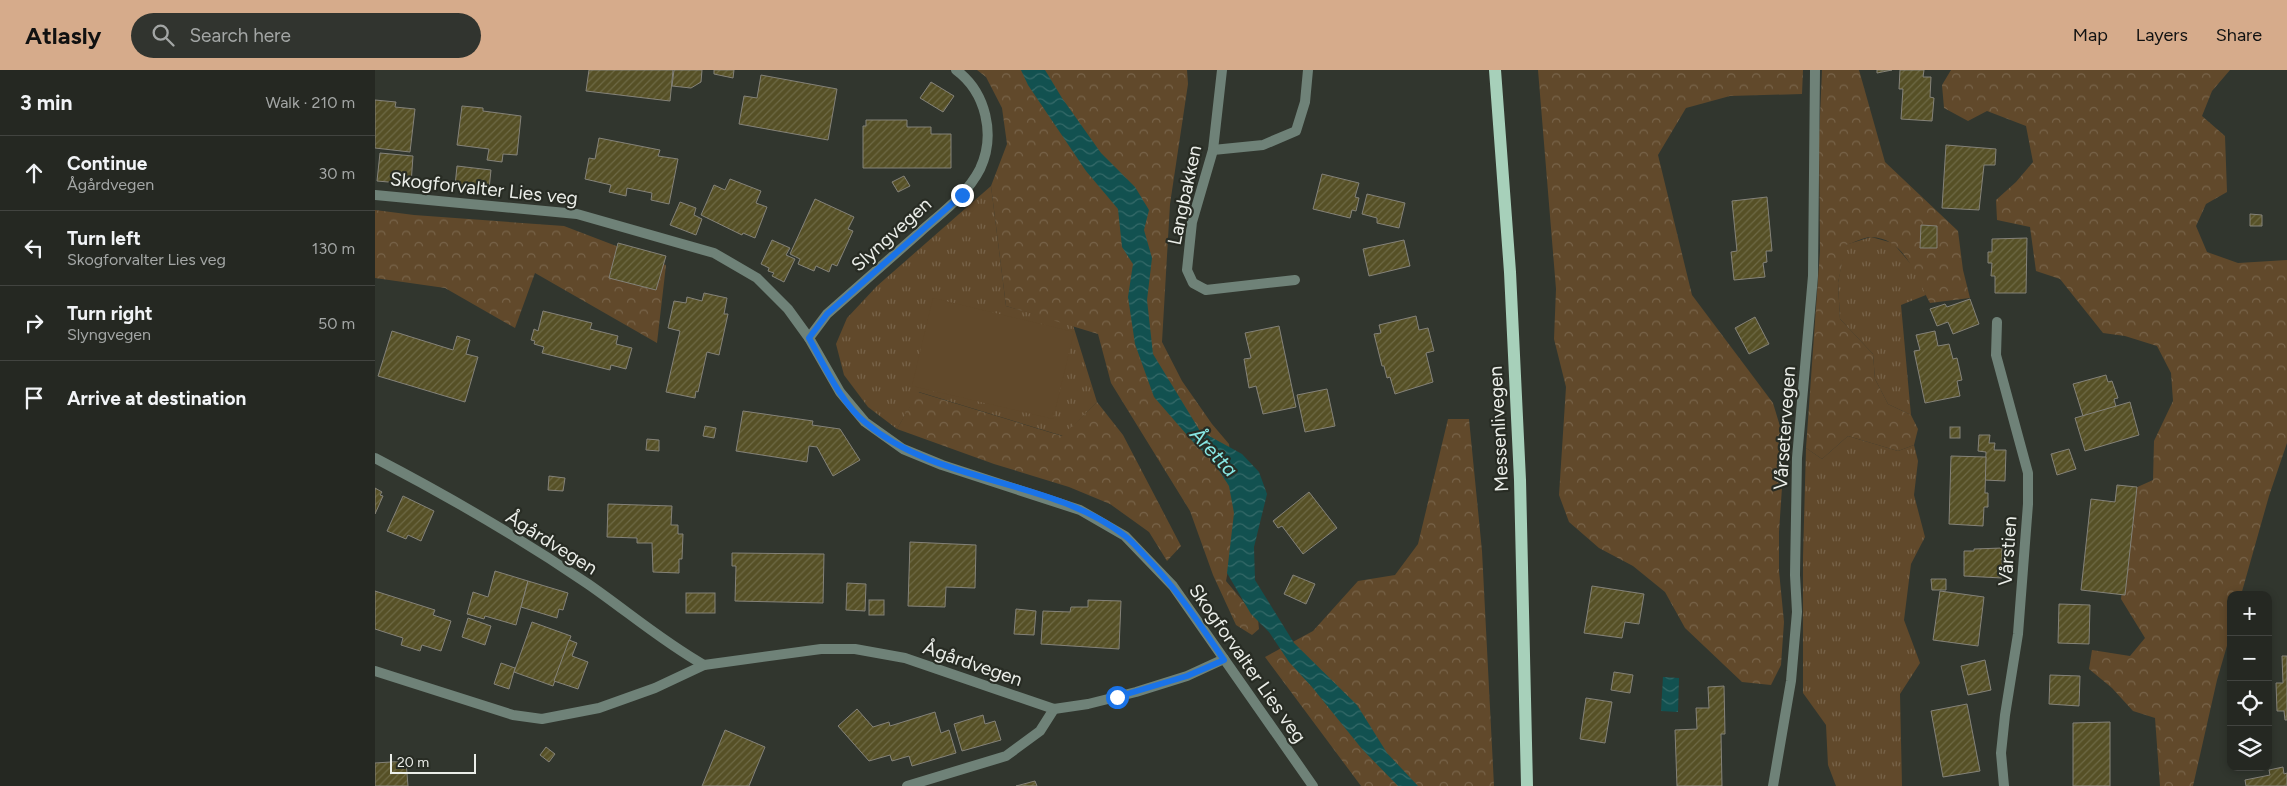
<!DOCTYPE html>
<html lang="en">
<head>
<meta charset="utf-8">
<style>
	body { margin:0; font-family:Figtree,sans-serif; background:#31342f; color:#f1f3f6 }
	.controls { position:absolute; right:15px; bottom:15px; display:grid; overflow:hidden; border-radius:10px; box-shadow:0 2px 8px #0003 }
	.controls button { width:45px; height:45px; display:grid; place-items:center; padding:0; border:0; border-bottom:1px solid #424440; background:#252822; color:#f1f3f6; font:25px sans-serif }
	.scale { position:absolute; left:15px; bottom:12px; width:86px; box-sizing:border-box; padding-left:5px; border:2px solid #ebeee9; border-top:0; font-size:14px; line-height:18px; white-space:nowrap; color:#ebeee9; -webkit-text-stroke:4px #282c24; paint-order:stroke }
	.stop { position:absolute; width:15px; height:15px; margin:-11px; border:4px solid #1a73e8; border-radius:50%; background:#fff }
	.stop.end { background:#1a73e8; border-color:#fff; box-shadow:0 1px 5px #0008 }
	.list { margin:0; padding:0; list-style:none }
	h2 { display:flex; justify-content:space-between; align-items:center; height:65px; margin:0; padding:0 20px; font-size:21px }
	h2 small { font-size:16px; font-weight:400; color:#a3a6a5 }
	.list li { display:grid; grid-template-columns:32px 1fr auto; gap:15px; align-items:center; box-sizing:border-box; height:75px; padding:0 20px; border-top:1px solid #424440 }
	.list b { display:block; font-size:19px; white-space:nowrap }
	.list p { margin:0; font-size:16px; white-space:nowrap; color:#a3a6a5 }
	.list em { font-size:16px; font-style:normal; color:#a3a6a5 }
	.icon { flex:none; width:28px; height:28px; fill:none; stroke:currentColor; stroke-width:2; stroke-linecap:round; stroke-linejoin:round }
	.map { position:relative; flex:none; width:1912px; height:716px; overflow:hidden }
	header { display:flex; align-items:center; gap:30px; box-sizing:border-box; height:70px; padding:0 25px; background:#d6ab8b; color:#111 }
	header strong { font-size:24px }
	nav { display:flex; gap:28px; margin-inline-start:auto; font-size:18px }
	.search { width:350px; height:45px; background:#31342f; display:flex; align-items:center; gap:12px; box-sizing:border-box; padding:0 18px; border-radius:28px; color:#a3a6a5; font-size:19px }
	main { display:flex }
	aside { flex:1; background:#252822 }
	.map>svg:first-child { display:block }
</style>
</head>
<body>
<header>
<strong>Atlasly</strong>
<div class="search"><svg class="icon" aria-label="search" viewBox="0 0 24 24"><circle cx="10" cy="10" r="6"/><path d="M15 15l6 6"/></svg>Search here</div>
<nav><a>Map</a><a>Layers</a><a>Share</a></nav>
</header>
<main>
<aside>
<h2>3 min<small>Walk · 210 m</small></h2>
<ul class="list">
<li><svg class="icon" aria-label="ahead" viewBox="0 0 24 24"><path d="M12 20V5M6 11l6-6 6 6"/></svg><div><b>Continue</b><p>Ågårdvegen</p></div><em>30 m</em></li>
<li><svg class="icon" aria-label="left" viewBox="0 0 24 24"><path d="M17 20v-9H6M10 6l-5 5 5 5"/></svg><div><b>Turn left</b><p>Skogforvalter Lies veg</p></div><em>130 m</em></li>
<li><svg class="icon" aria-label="right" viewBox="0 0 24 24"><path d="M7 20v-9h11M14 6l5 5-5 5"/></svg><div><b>Turn right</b><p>Slyngvegen</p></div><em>50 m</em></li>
<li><svg class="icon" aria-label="arrive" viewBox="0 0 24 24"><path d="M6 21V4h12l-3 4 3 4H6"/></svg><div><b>Arrive at destination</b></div></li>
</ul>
</aside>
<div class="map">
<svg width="1912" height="716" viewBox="0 0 1912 716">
	<defs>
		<pattern id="grass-tufts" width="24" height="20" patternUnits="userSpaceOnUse" patternTransform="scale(1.25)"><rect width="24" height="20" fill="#61492b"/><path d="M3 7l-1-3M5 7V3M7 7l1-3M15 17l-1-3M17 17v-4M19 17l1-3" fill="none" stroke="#78644a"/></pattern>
		<pattern id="forest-crowns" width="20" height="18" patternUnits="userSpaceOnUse" patternTransform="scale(1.25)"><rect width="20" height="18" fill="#61492b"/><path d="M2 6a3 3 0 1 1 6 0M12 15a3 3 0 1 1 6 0" fill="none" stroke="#78644a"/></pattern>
		<pattern id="water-waves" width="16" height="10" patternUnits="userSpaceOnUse" patternTransform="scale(1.25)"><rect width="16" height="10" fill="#125150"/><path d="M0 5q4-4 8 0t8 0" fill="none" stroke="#356a69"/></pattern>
		<pattern id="building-hatch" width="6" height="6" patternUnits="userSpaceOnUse" patternTransform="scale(1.25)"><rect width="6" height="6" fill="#565026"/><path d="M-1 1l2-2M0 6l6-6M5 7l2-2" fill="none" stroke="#6e6a46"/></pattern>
	</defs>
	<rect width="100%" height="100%" fill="#31362e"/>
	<!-- grass -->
	<g fill="url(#grass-tufts)">
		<path d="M616,116L631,236L698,255L722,332L688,366L544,322L522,359L493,337L469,305L461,274L472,248L502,216Z"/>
		<path d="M1496,167L1518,173L1541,200L1551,225L1526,235L1536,345L1513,334L1500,309L1498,284L1465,249L1463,213L1470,175Z"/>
		<path d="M1473,366L1523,381L1539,375L1543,391L1539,425L1550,467L1536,494L1529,550L1545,593L1525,624L1527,716H1461L1453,695L1451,655L1428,623V487L1431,378L1447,389Z"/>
	</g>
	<!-- forest -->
	<g fill="url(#forest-crowns)">
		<path d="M602,0H812L813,14L795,134L787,272L807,311L837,354L854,374L862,451L851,511L883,549L884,559L877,565L861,555L838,505L815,441L736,313L723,264L631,236L616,116L632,74L627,38L611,7Z"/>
		<path d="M1163,0H1428L1427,24L1355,26L1311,38L1283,85L1317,225L1398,333L1410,373L1404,462V501L1409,552L1406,595L1396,615L1367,612L1310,558L1290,522L1258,496L1224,478L1194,452L1184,425L1191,317L1179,269L1181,219Z"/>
		<path d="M1447,0H1484L1510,92L1583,161L1588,200L1595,228L1555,233C1541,208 1531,168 1496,167C1489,167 1478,173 1471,175L1463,213L1465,249L1498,284L1500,309L1513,334L1536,345L1543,359L1539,375L1523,381L1473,366L1447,389L1431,378L1445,181L1444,69Z"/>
		<path d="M1576,0H1855L1837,21L1827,46L1850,66L1852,122L1831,134L1821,156L1832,182L1863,193L1912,190V373L1894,426L1866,525H1856V562L1842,610L1818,716H1785L1780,648L1758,641L1737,618L1714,599L1717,580L1755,586L1770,568L1746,529L1758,419L1778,410L1779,371L1798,331L1796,303L1782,276L1750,266L1728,263L1685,209L1661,201L1655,157L1622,150L1621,130L1641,112L1658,92L1651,56L1612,41L1593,51L1569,38L1567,15Z"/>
		<path d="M0,140L39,145L189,156L291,195L282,273L160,203L140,258L70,218L0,208Z"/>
		<path d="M543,322L687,366L722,332L748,365L806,476L792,491L774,462L735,434L694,417L619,394L522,359Z"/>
		<path d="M1073,349H1094L1107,481L1119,716H986L890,587L938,561L983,511L1020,505L1043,474Z"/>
	</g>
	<!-- park -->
	<path fill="#61492b" d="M558,228L699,262L678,349L537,316Z"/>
	<!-- water -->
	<g fill="url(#water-waves)">
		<path d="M646,0H670L687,28L726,83L760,117L774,140L769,160L777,188L772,230L778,284L825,361L867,384L884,402L892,424L879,477L880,510L919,573L982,635L1012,683L1043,716H1023L987,679L937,617L914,592L894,562L876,544L852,503L859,443L854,416L838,391L819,373L779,327L760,274L753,227L758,194L747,177L743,139L711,101L653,15Z"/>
		<path d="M1288,607L1304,608L1303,642L1286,641Z"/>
	</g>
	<!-- building -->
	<g fill="url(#building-hatch)" stroke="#848279">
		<path d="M214,0H298L295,31L211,21Z"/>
		<path d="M299,0H327L326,12L316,18L297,16Z"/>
		<path d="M339,0H359L358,8L339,4Z"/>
		<path d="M1502,0H1517L1502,3Z"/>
		<path d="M1525,0H1549L1548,7H1556L1555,27L1559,28L1557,51L1526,49L1528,19H1524Z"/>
		<path d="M386,5L462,19L453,70L364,54L369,26L382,28Z"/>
		<path d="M556,12L579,26L568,42L545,28Z"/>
		<path d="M0,30L21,32L20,37L40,39L35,82L0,78Z"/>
		<path d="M87,36L108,38V41L146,46L142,85L128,84L127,92L112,90L114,79L82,75Z"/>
		<path d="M491,50H532V57H556V64H576V98H488V56H491Z"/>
		<path d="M224,68L285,80L283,86L303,89L294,134L276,130L277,123L252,118L251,126L234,122L236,115L210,109L214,88L220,89Z"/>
		<path d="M1571,75L1621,79L1620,95H1609L1604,140L1567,138Z"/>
		<path d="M5,83L38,86L36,114L2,111Z"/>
		<path d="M82,96L116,100L114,119L80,116Z"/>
		<path d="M947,104L984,113L980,127L984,128L981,141L977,140L975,148L938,139Z"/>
		<path d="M529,106L535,116L523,122L517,112Z"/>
		<path d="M355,109L386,121L381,133L392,137L380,168L368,163L367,165L326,145L339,115L350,120Z"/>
		<path d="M992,124L1030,133L1024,158L1002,153V148L987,144Z"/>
		<path d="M1392,127L1397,181H1391L1392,192L1388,193L1390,207L1359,210L1356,182L1362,181L1357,131Z"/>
		<path d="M440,129L479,147L473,159L478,161L462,196L457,194L454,202L441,196L439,201L423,194L425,189L415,184Z"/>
		<path d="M305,132L321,138L319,145L327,149L321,165L295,155Z"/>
		<path d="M1875,144L1887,145V156H1875Z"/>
		<path d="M1546,155L1562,156V178H1545Z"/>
		<path d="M1652,168L1651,223H1620V206H1616L1617,193H1613V182H1617V169Z"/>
		<path d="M397,170L415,178L411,185L420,189L409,212L397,206L399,203L393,201L394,198L386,194Z"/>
		<path d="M1029,170L1035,196L994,206L988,179Z"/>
		<path d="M243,173L291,186L281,220L234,208Z"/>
		<path d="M329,223L352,228L349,244H353L344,285L332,282L323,322L321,321L320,328L291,322L305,261L293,258L299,231L311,233L312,227L327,231Z"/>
		<path d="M1595,229L1604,254L1578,264L1573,252L1562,256L1555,239L1570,234L1572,237Z"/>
		<path d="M168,241L217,253L215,259L243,266L241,274L257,278L251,299L236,295L235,300L167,283L169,277L159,274L160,271L156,270L159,259L163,261Z"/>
		<path d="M1041,246L1044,260L1053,258L1059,281L1051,283L1058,312L1020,324L1015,307L1012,308L1009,296H1007L999,264L1006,263L1004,255Z"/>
		<path d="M1380,247L1394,274L1374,284L1360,258Z"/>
		<path d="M904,256L921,337L888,344L881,316L874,318L869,289L876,288L870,263Z"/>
		<path d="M17,261L78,280L82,266L95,270L91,284L103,287L90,332L3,306Z"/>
		<path d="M1560,261L1563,276L1574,274L1578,289L1582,288L1587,310L1582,311L1585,326L1550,333L1539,281L1545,280L1541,265Z"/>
		<path d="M1731,305L1733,312L1737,311L1743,328L1739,329L1741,337L1708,346L1698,314Z"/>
		<path d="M952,319L960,356L930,362L922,325Z"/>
		<path d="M1755,332L1764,365L1710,381L1700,348Z"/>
		<path d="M368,341L438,351L437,355L465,359L485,390L458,406L442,377L434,376L432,392L361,381Z"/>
		<path d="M330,356L341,358L339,368L328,366Z"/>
		<rect x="1575" y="357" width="10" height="11"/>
		<path d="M1604,365H1615L1614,373H1620L1619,380H1631L1630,411L1610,410L1611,382L1603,381Z"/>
		<path d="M272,369L284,370V381L271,380Z"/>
		<path d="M1694,379L1701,399L1682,405L1676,384Z"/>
		<path d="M1576,386L1611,387L1610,423H1613V437H1609L1608,456L1574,454Z"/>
		<path d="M174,406L190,408L188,421L173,420Z"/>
		<path d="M1742,415L1762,417L1750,525L1706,520L1716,429L1740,432Z"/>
		<path d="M0,418L7,422L5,425L8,426L0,444Z"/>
		<path d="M934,422L962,458L928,484L907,456L903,458L898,451Z"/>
		<path d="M28,426L59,441L46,471L33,465L31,469L12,461Z"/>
		<path d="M233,434L297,436L296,455H303V464H308L307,489H304V503L278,502L277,473H262V468L232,467Z"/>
		<path d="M535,472L601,475L600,518L571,517L570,537L533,536Z"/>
		<path d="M1627,478V508L1589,506V481H1599V479Z"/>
		<path d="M357,483L449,484L448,533L360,531L361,496H357Z"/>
		<path d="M120,501L153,511L141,555L110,546L109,549L92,544L98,522L113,527Z"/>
		<path d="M918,505L940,514L931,534L909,524Z"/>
		<path d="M1556,509H1571V520H1557Z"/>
		<path d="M153,511L193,523L188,540L184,539L182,548L146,537Z"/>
		<path d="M472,513L491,514L490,541L471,540Z"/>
		<path d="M1217,516L1269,524L1264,554L1250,552L1247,568L1209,563Z"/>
		<path d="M0,521L60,540L58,545L76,551L66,581L47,575L45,581L26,575L28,568L0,559Z"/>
		<path d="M1565,521L1609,527L1603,576L1558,570Z"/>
		<rect x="311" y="523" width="29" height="20"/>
		<rect x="494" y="530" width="15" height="15"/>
		<path d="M713,530L746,531L744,579L666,574L668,541L695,542L696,537H713Z"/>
		<path d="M1684,534L1715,535L1714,574L1683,573Z"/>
		<path d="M641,539L661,541L659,565L639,564Z"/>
		<path d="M93,548L116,556L110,575L87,567Z"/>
		<path d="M157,552L196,566L178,616L139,602Z"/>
		<path d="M194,570L202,573L197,586L213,592L203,619L179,611Z"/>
		<path d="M1907,586H1912V650H1910L1909,641H1902L1901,613H1908Z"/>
		<path d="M1610,590L1616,620L1593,625L1586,596Z"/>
		<path d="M126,593L140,598L134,619L119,614Z"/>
		<path d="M1239,602L1258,605L1255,623L1236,620Z"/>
		<path d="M1675,605L1705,606L1704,636L1674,634Z"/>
		<path d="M1349,616L1350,664H1346L1347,716H1302L1300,660L1322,659L1321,638H1334L1333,617Z"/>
		<path d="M1211,628L1237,632L1230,673L1205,669Z"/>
		<path d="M1592,634L1605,701L1568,707L1556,641Z"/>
		<path d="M482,639L498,657L514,652L515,656L560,642L566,663L574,660L581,683L537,696L534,686L517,691L515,685L494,691L463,656Z"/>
		<path d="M608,645L610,654L620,651L626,670L587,681L579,654Z"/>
		<path d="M1735,652V716H1698V653Z"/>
		<path d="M350,660L390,677L374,716H327Z"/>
		<path d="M171,677L180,684L174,692L165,685Z"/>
		<path d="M31,691L33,716H0V693Z"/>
		<path d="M1908,697L1909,704L1912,703V716H1871L1870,710L1895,705L1894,700Z"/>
		<path d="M660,711L662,716H641Z"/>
	</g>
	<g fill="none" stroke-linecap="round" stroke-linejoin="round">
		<!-- lane -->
		<g stroke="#6f8278" stroke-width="10">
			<path d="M838,80L888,75L921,61L930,32L933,0"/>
			<path d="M532,716L631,686L665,661L679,639"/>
		</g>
		<!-- street -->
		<g stroke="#6f8278" stroke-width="10">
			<path d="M847,0L838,80L817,152L812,200L818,213L831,220L920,210"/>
			<path d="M0,125L202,144L339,183L382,208L413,239L434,268L465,322L490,352L528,379L567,395L705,440L750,466L798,516L938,716"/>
			<path d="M1622,252L1621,285L1653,403V434L1643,564L1630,645L1626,683L1629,716"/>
			<path d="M434,268L452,244C483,217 513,190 544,163C565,144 592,125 605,99C621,65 611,22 581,0"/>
			<path d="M0,388C73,426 145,468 213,514C252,541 288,572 329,595"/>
			<path d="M0,601L138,645L167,649L224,638L280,618L329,595L446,579H480L530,588L679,639L713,634L761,622L812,606L849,589"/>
			<path d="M1398,716L1416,611L1422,542L1420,505L1422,388L1438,206L1440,0"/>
		</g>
		<!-- primary -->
		<path stroke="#a7d0ba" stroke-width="12" d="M1120,0L1135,202L1145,410L1152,716"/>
	</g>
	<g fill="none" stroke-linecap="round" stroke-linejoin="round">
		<!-- route -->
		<path stroke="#1a73e8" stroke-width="6" d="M587,125L452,244L434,268C449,295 466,333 491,353C564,415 676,408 750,466C758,472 764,480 771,487C802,519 824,553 849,590L812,606L742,627"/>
	</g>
	<g text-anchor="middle" stroke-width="4.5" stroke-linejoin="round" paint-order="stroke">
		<!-- street labels -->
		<g font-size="19" fill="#ebeee9" stroke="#282c24">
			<text transform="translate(109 118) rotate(6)" y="7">Skogforvalter Lies veg</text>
			<text transform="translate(809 125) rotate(-78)" y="7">Langbakken</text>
			<text transform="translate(516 164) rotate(-42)" y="7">Slyngvegen</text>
			<text transform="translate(1409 358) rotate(-86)" y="7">Vårsetervegen</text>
			<text transform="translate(1123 359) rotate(-93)" y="7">Messenlivegen</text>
			<text transform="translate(177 472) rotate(32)" y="7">Ågårdvegen</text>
			<text transform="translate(1632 481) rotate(-86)" y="7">Vårstien</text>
			<text transform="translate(598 593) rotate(19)" y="7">Ågårdvegen</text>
			<text transform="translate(873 593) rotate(55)" y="7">Skogforvalter Lies veg</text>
		</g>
		<!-- water labels -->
		<g font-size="20" font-style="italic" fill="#87e7e4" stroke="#282c24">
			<text transform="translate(839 382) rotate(47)" y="7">Åretta</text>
		</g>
	</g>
</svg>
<div class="controls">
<button>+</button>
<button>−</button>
<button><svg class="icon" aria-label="locate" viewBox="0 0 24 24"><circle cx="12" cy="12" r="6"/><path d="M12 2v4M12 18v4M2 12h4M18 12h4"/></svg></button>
<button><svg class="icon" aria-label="layers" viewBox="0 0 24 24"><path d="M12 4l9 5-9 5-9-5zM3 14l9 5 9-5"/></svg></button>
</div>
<div class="scale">20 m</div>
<div class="stop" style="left:742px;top:627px"></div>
<div class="stop end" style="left:587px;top:125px"></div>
</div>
</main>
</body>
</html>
